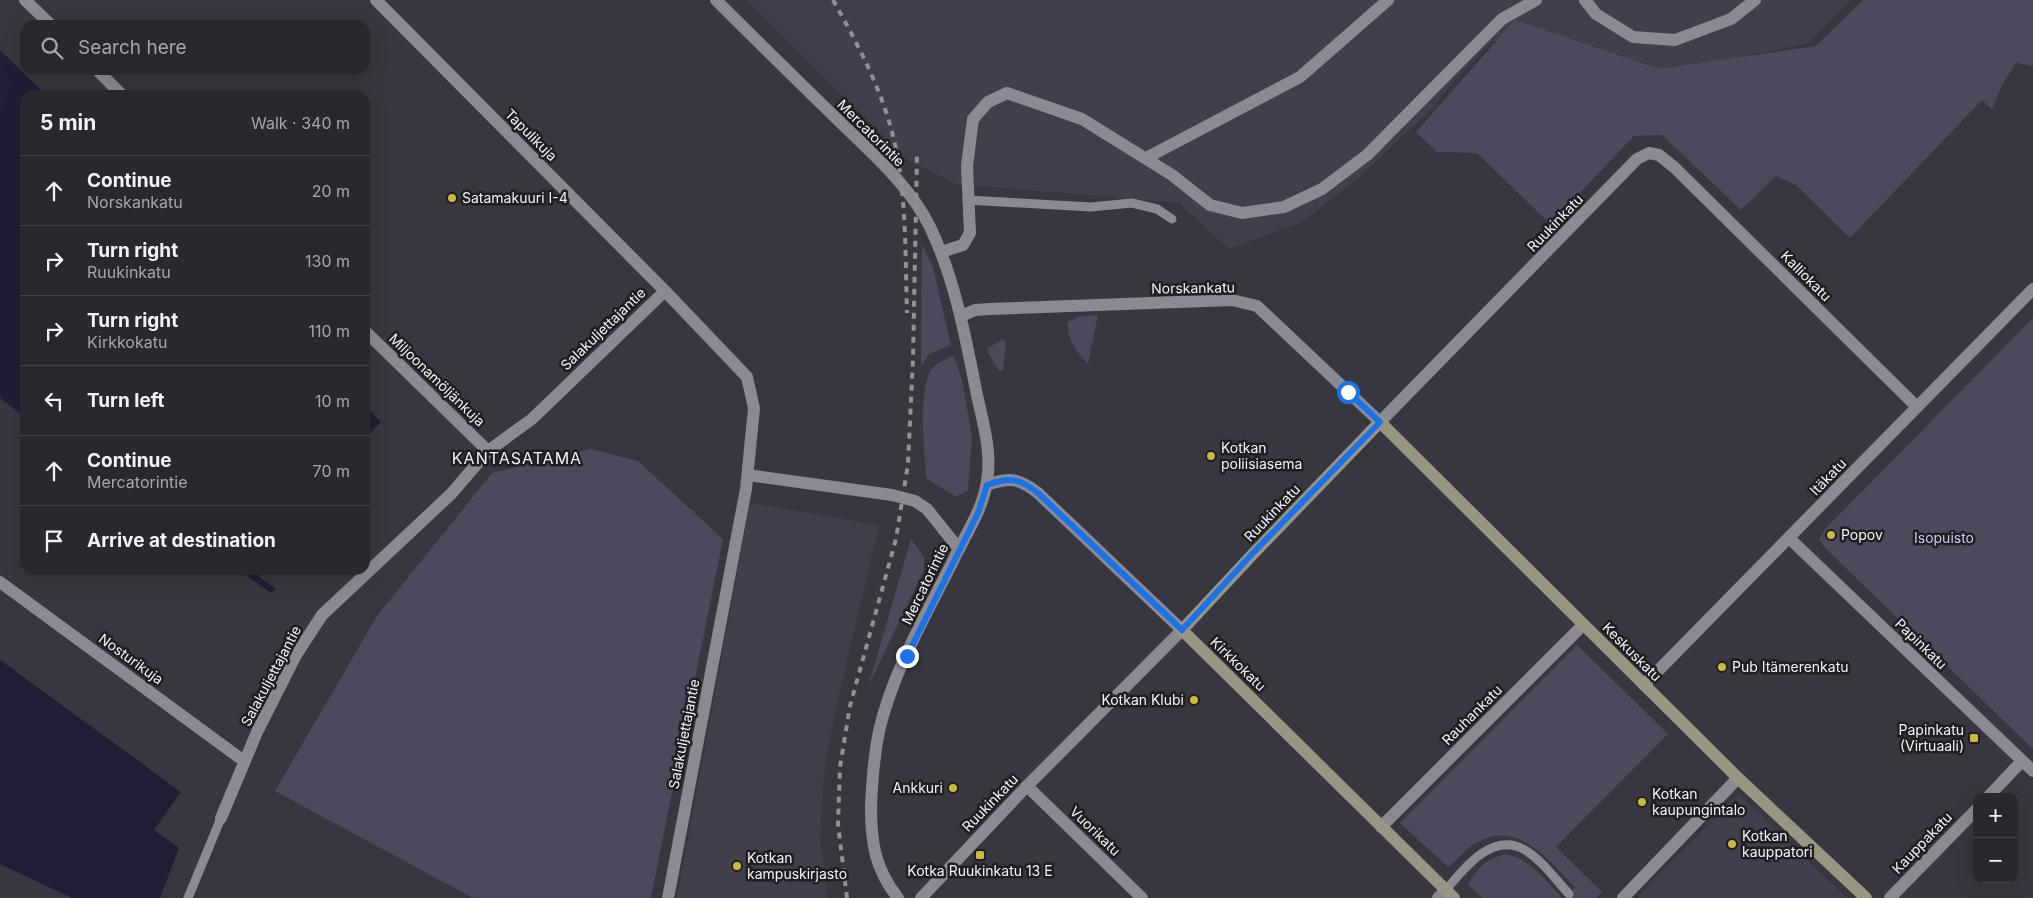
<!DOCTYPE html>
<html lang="en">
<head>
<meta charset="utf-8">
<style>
	body { margin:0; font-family:Inter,sans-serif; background:#36343a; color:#f1f3f6 }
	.controls { position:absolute; right:15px; bottom:15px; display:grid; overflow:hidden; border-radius:10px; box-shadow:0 5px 20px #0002 }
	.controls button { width:45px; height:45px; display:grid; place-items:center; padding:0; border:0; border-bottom:1px solid #46444a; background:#2a282e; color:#f1f3f6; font:25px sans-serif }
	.stop { position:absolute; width:15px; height:15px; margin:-11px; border:4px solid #1a73e8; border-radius:50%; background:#fff }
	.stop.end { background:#1a73e8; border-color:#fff; box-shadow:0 1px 5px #0008 }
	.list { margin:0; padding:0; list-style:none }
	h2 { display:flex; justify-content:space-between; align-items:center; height:65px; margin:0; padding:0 20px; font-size:21px }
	h2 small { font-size:16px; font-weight:400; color:#a5a6aa }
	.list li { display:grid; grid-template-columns:32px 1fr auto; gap:15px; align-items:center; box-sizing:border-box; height:70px; padding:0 20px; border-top:1px solid #46444a }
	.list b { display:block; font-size:19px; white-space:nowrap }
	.list p { margin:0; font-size:16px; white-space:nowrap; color:#a5a6aa }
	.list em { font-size:16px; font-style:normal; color:#a5a6aa }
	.icon { flex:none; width:28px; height:28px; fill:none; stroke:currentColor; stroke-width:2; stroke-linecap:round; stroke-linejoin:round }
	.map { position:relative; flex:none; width:2033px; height:898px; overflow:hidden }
	.search { position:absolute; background:#2a282e; box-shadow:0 5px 20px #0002; left:20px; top:20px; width:350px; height:55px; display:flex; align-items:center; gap:12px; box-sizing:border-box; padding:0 18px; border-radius:15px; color:#a5a6aa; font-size:19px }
	.panel { position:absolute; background:#2a282e; box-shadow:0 5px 20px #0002; left:20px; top:90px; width:350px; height:485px; border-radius:15px }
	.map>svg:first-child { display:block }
</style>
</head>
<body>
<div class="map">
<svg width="2033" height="898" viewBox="0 0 2033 898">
	<rect width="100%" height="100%" fill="#38363e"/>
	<!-- built -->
	<g fill="#423f4c">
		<path d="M747,0H1851L1808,43L1651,76L1640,63L1521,35L1492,42L1454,81L1431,110L1354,182L1302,222L1229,249L1179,203L956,184L906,159Z"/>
		<path d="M750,503L879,525L836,708L824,773L820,838L828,898H677Z"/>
		<path d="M1739,793L1746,801L1847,898H1637Z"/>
	</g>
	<!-- green -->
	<g fill="#4d485b">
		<path d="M1863,0H2033V66L2016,63L2002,85L1992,109L1982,100L1850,238L1796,185L1776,176L1741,210L1662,135L1634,136L1550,224L1477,153L1437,152L1416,132L1515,20L1659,69L1816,46Z"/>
		<path d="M922,244L933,267L951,345L929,354L921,366Z"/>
		<path d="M1098,315L1088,364C1076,351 1067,340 1068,322L1080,316Z"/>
		<path d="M2033,318V749L1824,547L1819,539L1825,529Z"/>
		<path d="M1003,339L1006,343L1003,371H999L988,353V348Z"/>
		<path d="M954,356L962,380L972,437L968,490L956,497L926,478C925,450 917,394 931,370C936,363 946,359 954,356Z"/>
		<path d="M591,449L638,461L723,539L651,898H473L275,791L377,616L492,473Z"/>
		<path d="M911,539L924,557V570L868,687Z"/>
		<path d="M1577,645L1668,734L1556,847L1602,892L1597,898H1564L1575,887C1549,861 1519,820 1478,842C1466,848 1458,860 1448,867L1400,823Z"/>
		<path d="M1505,854C1530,858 1545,880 1562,898H1482L1468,884C1480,866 1483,861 1505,854Z"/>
	</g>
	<!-- water -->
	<g fill="#231c35">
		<path d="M0,50L46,95H25V417L0,398Z"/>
		<path d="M365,406L381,422L365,438Z"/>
		<path d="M239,570H262L258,576L276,589L271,593Z"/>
		<path d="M0,660L181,792L154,830L179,848L160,898H72L0,864Z"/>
	</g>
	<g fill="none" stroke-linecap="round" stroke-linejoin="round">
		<!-- service -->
		<g stroke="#8b8992" stroke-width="9">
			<path d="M967,200L1091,207L1132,203L1157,209L1172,219"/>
			<path d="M1446,890C1464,868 1493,831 1525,850C1542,860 1555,879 1569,894"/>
			<path d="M188,898L221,818"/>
		</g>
		<!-- minor -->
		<g stroke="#8b8992" stroke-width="12">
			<path d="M25,0L51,25"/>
			<path d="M376,0L665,291"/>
			<path d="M716,0C757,41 799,82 840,122C873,154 910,186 930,227C955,279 966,339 977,395C983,423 992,452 987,481C983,510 965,535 953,561C926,615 893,671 879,731C874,756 872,781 871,807C871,843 875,869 898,898"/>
			<path d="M1585,0L1596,14L1633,37L1675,40L1731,19L1755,0"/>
			<path d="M97,70L122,95"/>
			<path d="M1146,158L1300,77L1388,0"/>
			<path d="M941,252L963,245L970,233L967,166L973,119L988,102L1007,93L1082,119L1172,175L1210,205L1242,213L1284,207L1322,189L1367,155L1502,19L1536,0"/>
			<path d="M961,316L975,310L990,309L1232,300L1257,306L1380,422L1637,159L1649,153L1659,155L1674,167L1917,407"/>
			<path d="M365,331L488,451"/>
			<path d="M748,475L892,495L915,501L927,509L959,549"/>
			<path d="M987,485C1010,477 1019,478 1038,493L1182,630"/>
			<path d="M1789,538L2033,771"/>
			<path d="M0,582L244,761"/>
			<path d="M1644,685L2033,289"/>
			<path d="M1027,786L1142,898"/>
			<path d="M1988,797L2022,761"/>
			<path d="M221,818L257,732L296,655L322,615L451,494L488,451L532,419L665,291L747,377L754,408L746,489L668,898"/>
			<path d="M1381,827L1583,625"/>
			<path d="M1438,898L1446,890"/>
			<path d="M1623,898L1738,778"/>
			<path d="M1890,898L1977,809"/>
		</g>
		<!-- tertiary -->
		<path stroke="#8b8992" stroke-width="12" d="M921,898L1027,786L1182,630"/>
		<!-- secondary -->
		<path stroke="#989583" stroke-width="12" d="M1454,898L1182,630L1252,555L1380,422L1738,778L1866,898"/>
		<!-- rail -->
		<g stroke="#929097" stroke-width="4" stroke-dasharray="6 6" stroke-linecap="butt">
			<path d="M833,0C856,41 878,82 891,128C907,185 905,253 907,313"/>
			<path d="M847,898L838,824L840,767L850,706L896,539L908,464L913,359L917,155"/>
		</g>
	</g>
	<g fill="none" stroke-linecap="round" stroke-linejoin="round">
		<!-- route -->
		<path stroke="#1a73e8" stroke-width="6" d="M907,656L978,513L987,485C1010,477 1019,478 1038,493L1182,630L1252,554L1380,422L1348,392"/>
	</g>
	<!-- markers -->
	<g fill="#c6bb3c" stroke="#1f1e21" stroke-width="2">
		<circle cx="452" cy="198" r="5"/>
		<circle cx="1211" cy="456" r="5"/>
		<circle cx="1831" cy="535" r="5"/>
		<circle cx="1722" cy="667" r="5"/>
		<circle cx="1194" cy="700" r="5"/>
		<rect x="1969" y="733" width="10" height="10" rx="2.5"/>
		<circle cx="953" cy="788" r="5"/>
		<circle cx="1642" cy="802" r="5"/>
		<circle cx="1732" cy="844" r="5"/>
		<rect x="975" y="850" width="10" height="10" rx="2.5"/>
		<circle cx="737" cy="866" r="5"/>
	</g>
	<g text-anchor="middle" stroke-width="5" stroke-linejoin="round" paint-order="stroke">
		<!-- street labels -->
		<g font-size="14" fill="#f4f2f8" stroke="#1f1e21">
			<text transform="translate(871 133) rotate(45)" y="5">Mercatorintie</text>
			<text transform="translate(531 135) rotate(45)" y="5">Tapulikuja</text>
			<text transform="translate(1555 223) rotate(-46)" y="5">Ruukinkatu</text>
			<text transform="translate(1806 276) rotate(45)" y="5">Kalliokatu</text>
			<text transform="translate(1193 288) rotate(-1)" y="5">Norskankatu</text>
			<text transform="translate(603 329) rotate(-44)" y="5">Salakuljettajantie</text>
			<text transform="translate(437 380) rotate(44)" y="5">Miljoonamöljänkuja</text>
			<text transform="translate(1828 477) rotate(-46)" y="5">Itäkatu</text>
			<text transform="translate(1272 513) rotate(-46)" y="5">Ruukinkatu</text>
			<text transform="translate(925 584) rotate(-64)" y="5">Mercatorintie</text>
			<text transform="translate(1921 644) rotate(44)" y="5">Papinkatu</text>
			<text transform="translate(1632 652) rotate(45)" y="5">Keskuskatu</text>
			<text transform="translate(131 659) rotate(36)" y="5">Nosturikuja</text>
			<text transform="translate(1238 664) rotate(44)" y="5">Kirkkokatu</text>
			<text transform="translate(271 676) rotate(-62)" y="5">Salakuljettajantie</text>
			<text transform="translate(1472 715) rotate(-45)" y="5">Rauhankatu</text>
			<text transform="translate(684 734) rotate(-79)" y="5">Salakuljettajantie</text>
			<text transform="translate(990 803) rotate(-46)" y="5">Ruukinkatu</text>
			<text transform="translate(1095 831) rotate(44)" y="5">Vuorikatu</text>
			<text transform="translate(1922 843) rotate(-46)" y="5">Kauppakatu</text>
		</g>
		<!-- poi labels -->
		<g font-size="14" fill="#f4f2f8" stroke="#1f1e21" text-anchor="start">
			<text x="462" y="203">Satamakuuri I-4</text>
			<text x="1221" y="453">Kotkan<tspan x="1221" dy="16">poliisiasema</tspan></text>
			<text x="1841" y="540">Popov</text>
			<text x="1732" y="672">Pub Itämerenkatu</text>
			<text x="1184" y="705" text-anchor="end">Kotkan Klubi</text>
			<text x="1964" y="735" text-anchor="end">Papinkatu<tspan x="1964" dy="16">(Virtuaali)</tspan></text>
			<text x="943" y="793" text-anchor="end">Ankkuri</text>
			<text x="1652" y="799">Kotkan<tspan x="1652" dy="16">kaupungintalo</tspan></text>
			<text x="1742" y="841">Kotkan<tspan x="1742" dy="16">kauppatori</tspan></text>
			<text x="747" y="863">Kotkan<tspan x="747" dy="16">kampuskirjasto</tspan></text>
			<text x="980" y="876" text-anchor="middle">Kotka Ruukinkatu 13 E</text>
		</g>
		<!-- park labels -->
		<g font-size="14" fill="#d2c3fa" stroke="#1f1e21">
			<text x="1944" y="543">Isopuisto</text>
		</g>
		<!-- quarter labels -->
		<g font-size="16" letter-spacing="1" fill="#f4f2f8" stroke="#1f1e21">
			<text x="517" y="464">KANTASATAMA</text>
		</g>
	</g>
</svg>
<div class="controls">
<button>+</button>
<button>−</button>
</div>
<div class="stop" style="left:1348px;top:392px"></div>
<div class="stop end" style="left:907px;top:656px"></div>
<div class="search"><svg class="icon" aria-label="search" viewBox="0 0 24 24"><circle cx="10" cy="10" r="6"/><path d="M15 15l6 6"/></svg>Search here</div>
<section class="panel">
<h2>5 min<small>Walk · 340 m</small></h2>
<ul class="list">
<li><svg class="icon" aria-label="ahead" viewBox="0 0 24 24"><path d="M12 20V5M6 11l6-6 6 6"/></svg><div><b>Continue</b><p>Norskankatu</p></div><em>20 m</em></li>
<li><svg class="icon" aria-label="right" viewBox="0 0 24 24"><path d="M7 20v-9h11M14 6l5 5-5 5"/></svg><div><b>Turn right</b><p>Ruukinkatu</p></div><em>130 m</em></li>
<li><svg class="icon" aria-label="right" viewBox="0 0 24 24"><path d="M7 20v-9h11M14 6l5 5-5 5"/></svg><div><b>Turn right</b><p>Kirkkokatu</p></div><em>110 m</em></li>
<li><svg class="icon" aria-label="left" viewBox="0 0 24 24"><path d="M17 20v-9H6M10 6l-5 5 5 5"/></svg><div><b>Turn left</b></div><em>10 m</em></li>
<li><svg class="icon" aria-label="ahead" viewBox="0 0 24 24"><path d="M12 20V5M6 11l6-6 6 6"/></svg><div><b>Continue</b><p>Mercatorintie</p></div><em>70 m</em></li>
<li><svg class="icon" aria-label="arrive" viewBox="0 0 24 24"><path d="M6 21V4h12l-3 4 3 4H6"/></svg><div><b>Arrive at destination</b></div></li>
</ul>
</section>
</div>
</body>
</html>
